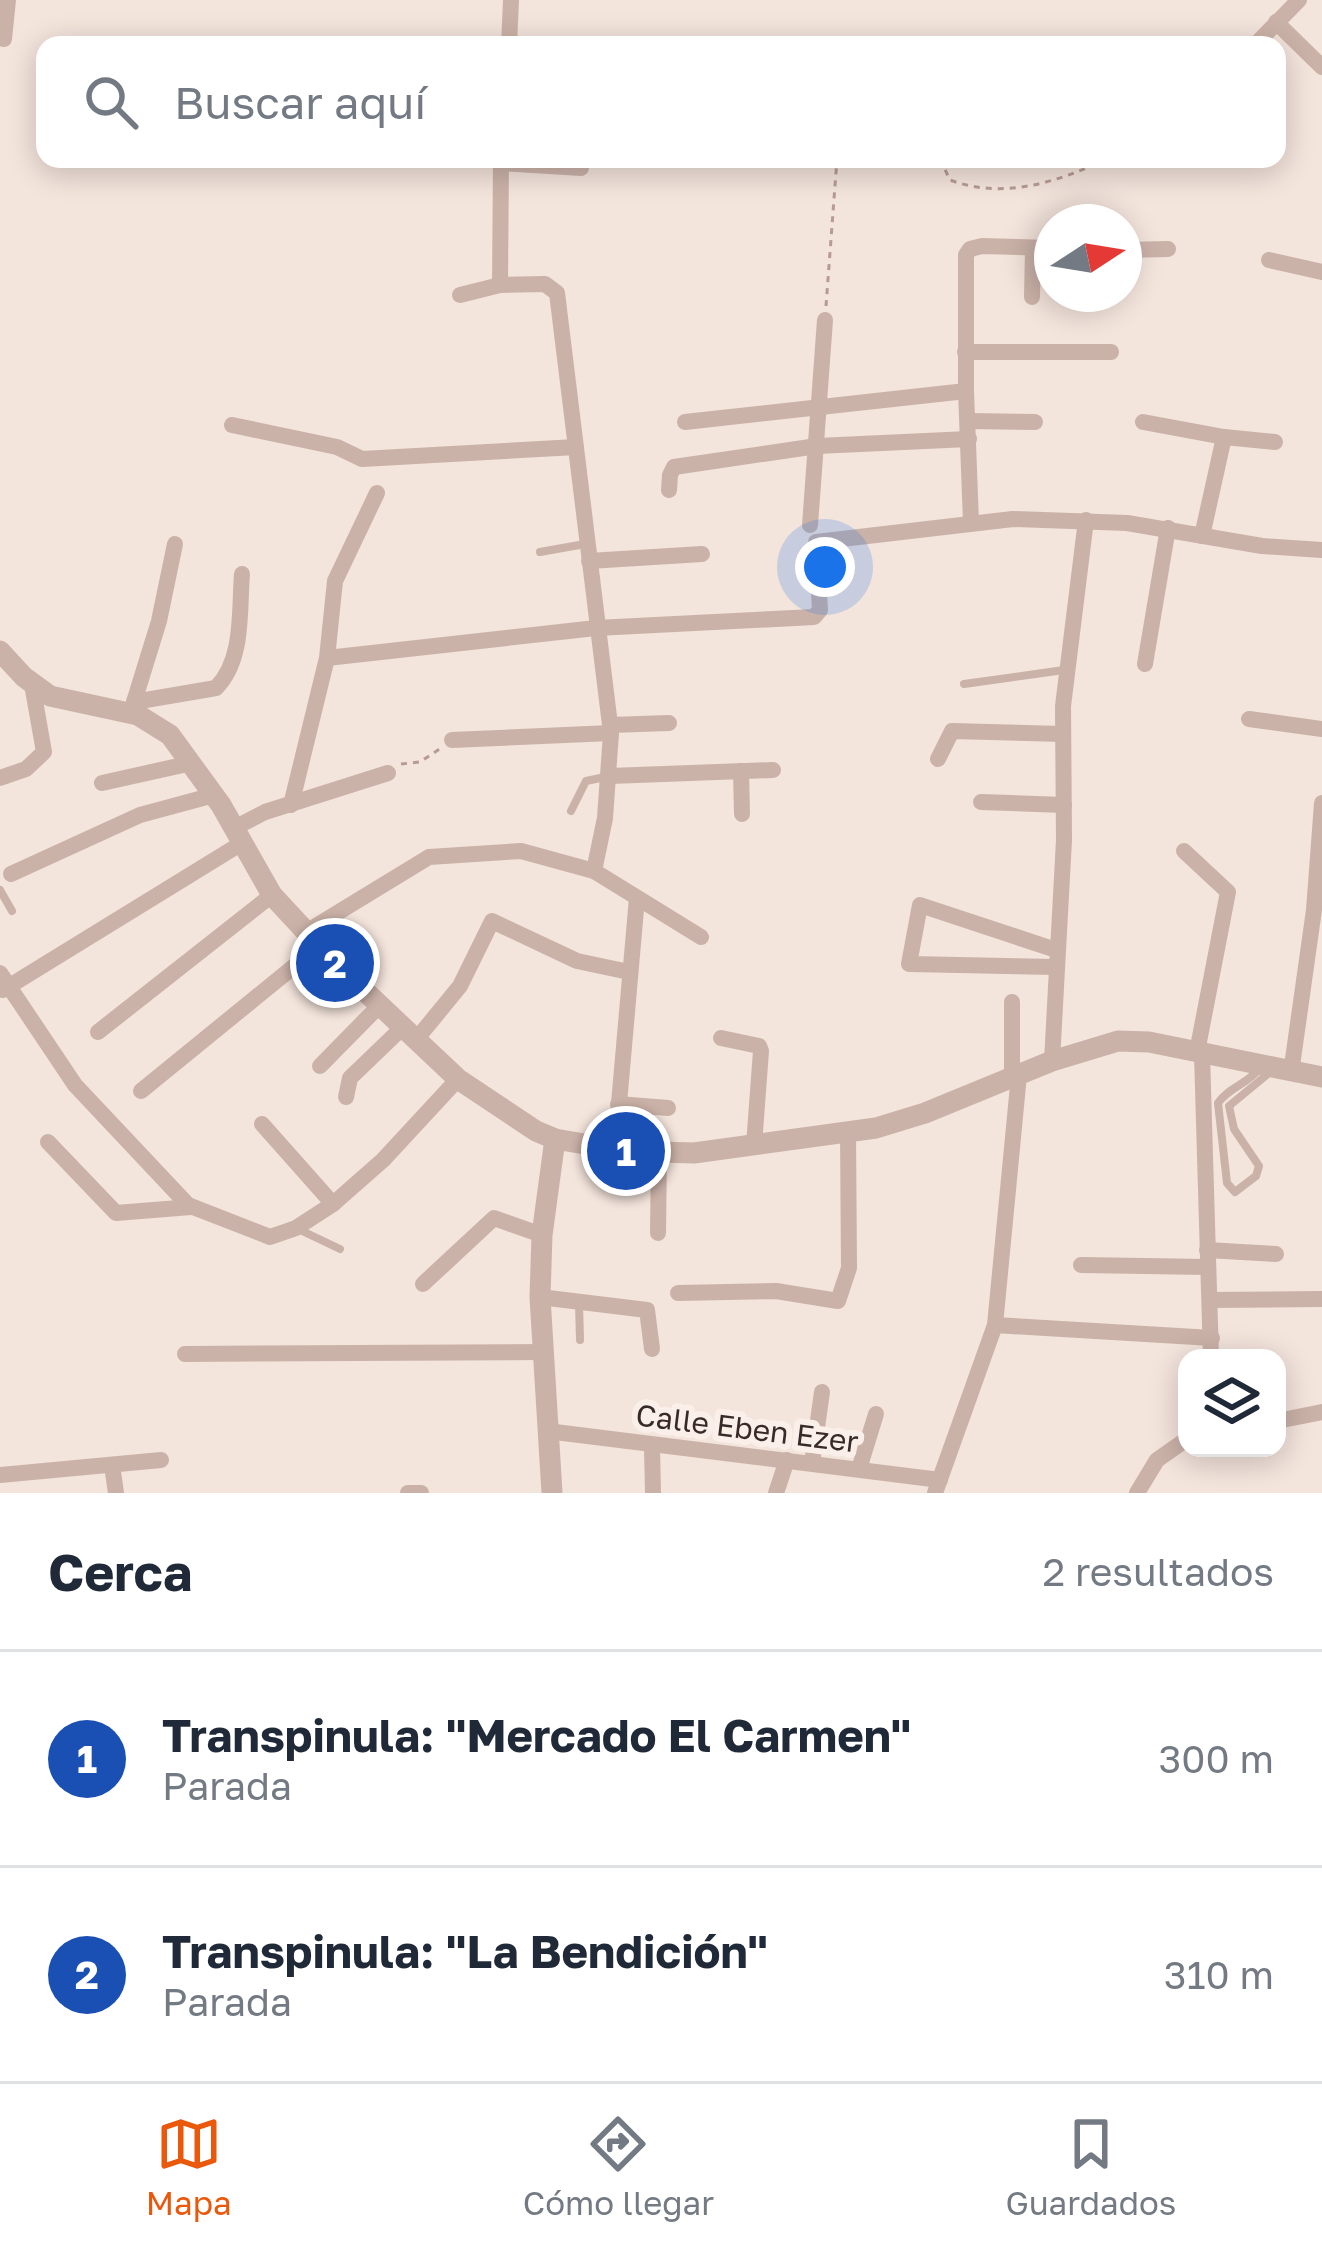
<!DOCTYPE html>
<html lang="es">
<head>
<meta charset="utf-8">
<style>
	body { margin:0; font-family:"Golos Text",sans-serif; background:#f2f2f3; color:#1f2937 }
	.controls { position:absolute; right:36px; bottom:36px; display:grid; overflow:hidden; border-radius:24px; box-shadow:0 6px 30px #0003 }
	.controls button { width:108px; height:108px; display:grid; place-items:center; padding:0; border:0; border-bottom:3px solid #e0e1e3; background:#fff; color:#1f2937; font:60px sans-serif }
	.compass { position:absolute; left:1034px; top:204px; width:108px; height:108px; border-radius:50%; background:#fff; box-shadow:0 6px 30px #0003; rotate:78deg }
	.you { position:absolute; left:825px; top:567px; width:42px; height:42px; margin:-30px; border:9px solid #fff; border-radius:50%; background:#1a73e8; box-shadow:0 0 0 18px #1a73e833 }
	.badge { display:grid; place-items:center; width:78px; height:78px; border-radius:50%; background:#ea580c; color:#fff; font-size:39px; font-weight:700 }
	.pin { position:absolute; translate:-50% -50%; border:6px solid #fff; box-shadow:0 3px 12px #0006 }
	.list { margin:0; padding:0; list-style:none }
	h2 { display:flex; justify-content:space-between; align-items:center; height:156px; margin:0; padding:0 48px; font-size:51px }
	h2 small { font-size:39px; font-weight:400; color:#747a83 }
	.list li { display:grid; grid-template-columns:78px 1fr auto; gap:36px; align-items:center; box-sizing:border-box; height:216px; padding:0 48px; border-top:3px solid #e0e1e3 }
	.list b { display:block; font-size:45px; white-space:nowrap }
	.list p { margin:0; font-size:39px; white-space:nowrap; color:#747a83 }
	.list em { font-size:39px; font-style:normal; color:#747a83 }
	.icon { flex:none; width:66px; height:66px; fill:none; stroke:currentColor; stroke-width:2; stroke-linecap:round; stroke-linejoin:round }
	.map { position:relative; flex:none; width:1322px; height:1493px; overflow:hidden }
	.search { position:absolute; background:#fff; box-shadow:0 6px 30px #0003; left:36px; right:36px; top:36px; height:132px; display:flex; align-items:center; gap:30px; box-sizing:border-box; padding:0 42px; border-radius:24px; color:#747a83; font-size:45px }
	.sheet { height:588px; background:#fff }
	nav { display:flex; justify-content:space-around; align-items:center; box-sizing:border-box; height:168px; border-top:3px solid #e0e1e3; background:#fff; font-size:33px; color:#747a83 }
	nav a { display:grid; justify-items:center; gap:6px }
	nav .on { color:#ea580c }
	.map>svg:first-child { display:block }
</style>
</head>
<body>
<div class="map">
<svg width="1322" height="1493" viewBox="0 0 1322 1493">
	<rect width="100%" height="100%" fill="#f3e4dc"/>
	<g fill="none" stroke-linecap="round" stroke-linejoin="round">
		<!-- path -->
		<g stroke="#b79b92" stroke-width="3" stroke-dasharray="6 6" stroke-linecap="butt">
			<path d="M940,159L950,180C1004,200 1057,182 1107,159"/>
			<path d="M826,306L837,159"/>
			<path d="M401,764L420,762L441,748"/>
		</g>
		<!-- service -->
		<g stroke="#cbb2a8" stroke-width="8">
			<path d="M540,552L585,544"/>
			<path d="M964,684L1064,670"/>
			<path d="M571,811L586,781L610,776"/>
			<path d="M0,890L12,911"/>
			<path d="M1260,1068C1248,1084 1229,1087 1218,1103L1227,1183L1235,1192L1256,1176L1259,1166L1234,1129L1229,1106L1269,1073"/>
			<path d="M298,1229L340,1249"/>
			<path d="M579,1303L580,1340"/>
		</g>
		<!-- minor -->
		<g stroke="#cbb2a8" stroke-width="16">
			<path d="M1276,22L1322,67"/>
			<path d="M4,39L8,0"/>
			<path d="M509,45L511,0"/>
			<path d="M1255,45L1299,0"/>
			<path d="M500,163L581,168"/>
			<path d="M1124,250L1168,249"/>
			<path d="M1269,260L1322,272"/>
			<path d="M500,285L501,159"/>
			<path d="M460,295L500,285L545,284L557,293L611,733L605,818L594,871"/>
			<path d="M1032,297L1033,248"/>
			<path d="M965,352H1111"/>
			<path d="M968,421L1035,422"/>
			<path d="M685,422L966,391"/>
			<path d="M1143,422L1224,437L1202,536"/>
			<path d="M232,425L337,447L362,459L576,447"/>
			<path d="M1224,437L1275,442"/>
			<path d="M669,490L670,475L674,467L817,446L969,439"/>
			<path d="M971,522L966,391V255L970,249L982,246L1052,248"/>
			<path d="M810,525L825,320"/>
			<path d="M589,561L702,554"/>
			<path d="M327,658L596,628L814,617L820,610L816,542L1013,519L1127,523L1262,546L1322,550"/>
			<path d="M1145,664L1168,528"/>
			<path d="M134,702L159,621L175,544"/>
			<path d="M132,714L134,702L216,688C244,660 239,611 242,574"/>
			<path d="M1249,719L1322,729"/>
			<path d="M610,725L669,723"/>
			<path d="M452,740L611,733"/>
			<path d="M938,759L952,731L1063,734"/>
			<path d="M741,771L742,814"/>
			<path d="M610,776L773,770"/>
			<path d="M0,778L26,769L44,752L32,684"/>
			<path d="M102,783L192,763"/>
			<path d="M981,802L1064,805"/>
			<path d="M291,805L327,658L335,581L377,493"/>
			<path d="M234,828L265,812L388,773"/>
			<path d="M1184,851L1228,892L1197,1052"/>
			<path d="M11,874L140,815L214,795"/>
			<path d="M306,932L429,857L521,851L594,871L701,937"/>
			<path d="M1055,967L909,964L920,905L1056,950"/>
			<path d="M0,973L75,1085L188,1205L270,1237L296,1228L333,1204L383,1160L458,1079"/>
			<path d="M3,990L242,843"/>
			<path d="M98,1032L272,895"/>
			<path d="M721,1038L759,1046L761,1051L754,1145"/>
			<path d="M415,1041L460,986L492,921L577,961L629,972"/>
			<path d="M1202,1054L1211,1358"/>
			<path d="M1052,1061L1064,840L1063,706L1086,520"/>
			<path d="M320,1066L379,1006"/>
			<path d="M1291,1073L1314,910L1322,803"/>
			<path d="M1012,1078V1002"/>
			<path d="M141,1091L319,946"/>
			<path d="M346,1097L350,1078L402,1028"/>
			<path d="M618,1104L668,1108"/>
			<path d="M262,1124L333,1204"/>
			<path d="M48,1142L116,1213L191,1207"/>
			<path d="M615,1149L637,898"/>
			<path d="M658,1233L659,1151"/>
			<path d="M1207,1250L1276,1254"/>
			<path d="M1081,1265L1208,1267"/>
			<path d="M423,1284L494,1218L542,1235"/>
			<path d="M678,1293L776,1291L838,1301L849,1268L848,1132"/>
			<path d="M540,1297L647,1310L652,1349"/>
			<path d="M1211,1300L1322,1299"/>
			<path d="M995,1325L1212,1338"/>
			<path d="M185,1354L541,1352"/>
			<path d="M1277,1421L1322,1412"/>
			<path d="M547,1431L940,1480"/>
			<path d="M652,1447L653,1493"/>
			<path d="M812,1463L822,1392"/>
			<path d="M112,1465L116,1493"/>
			<path d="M859,1469L876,1414"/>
			<path d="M0,1475L161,1460"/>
			<path d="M408,1493H421"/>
			<path d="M776,1493L787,1460"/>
			<path d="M935,1493L995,1325L1019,1075"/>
			<path d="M1137,1493L1157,1460L1187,1439"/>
		</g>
		<!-- tertiary -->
		<g stroke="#cbb2a8" stroke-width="21">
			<path d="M0,651L24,677L50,696L138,715L170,735L221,805L272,895L335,963L458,1079L536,1131L555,1139L626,1151L694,1153L876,1128L925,1113L1052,1061L1118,1041L1149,1042L1322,1077"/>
			<path d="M552,1493L540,1297L542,1235L555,1139"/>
		</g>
	</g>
	<g text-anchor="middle" stroke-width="12" stroke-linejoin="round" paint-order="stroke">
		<!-- street labels -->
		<g font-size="30" fill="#382a28" stroke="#faefe9">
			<text transform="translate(747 1429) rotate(7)" y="10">Calle Eben Ezer</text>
		</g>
	</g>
</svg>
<div class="controls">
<button><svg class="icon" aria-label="layers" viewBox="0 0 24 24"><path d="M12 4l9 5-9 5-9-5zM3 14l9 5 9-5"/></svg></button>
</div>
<svg class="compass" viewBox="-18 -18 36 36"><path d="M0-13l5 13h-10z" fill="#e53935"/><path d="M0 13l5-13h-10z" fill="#747a83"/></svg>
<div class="you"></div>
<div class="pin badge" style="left:626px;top:1151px;background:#1a4fb4">1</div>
<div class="pin badge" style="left:335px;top:963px;background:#1a4fb4">2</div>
<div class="search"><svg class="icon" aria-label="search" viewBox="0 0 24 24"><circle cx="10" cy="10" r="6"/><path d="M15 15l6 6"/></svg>Buscar aquí</div>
</div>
<section class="sheet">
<h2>Cerca<small>2 resultados</small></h2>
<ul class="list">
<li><span class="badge" style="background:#1a4fb4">1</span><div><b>Transpinula: &quot;Mercado El Carmen&quot;</b><p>Parada</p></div><em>300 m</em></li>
<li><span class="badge" style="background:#1a4fb4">2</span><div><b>Transpinula: &quot;La Bendición&quot;</b><p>Parada</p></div><em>310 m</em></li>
</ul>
</section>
<nav>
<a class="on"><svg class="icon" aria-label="map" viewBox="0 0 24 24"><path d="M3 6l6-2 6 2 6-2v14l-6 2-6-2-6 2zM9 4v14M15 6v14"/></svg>Mapa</a>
<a><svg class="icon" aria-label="directions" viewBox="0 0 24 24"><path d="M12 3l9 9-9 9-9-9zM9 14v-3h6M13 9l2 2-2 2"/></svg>Cómo llegar</a>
<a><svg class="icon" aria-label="saved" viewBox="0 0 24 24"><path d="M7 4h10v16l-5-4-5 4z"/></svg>Guardados</a>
</nav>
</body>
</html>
